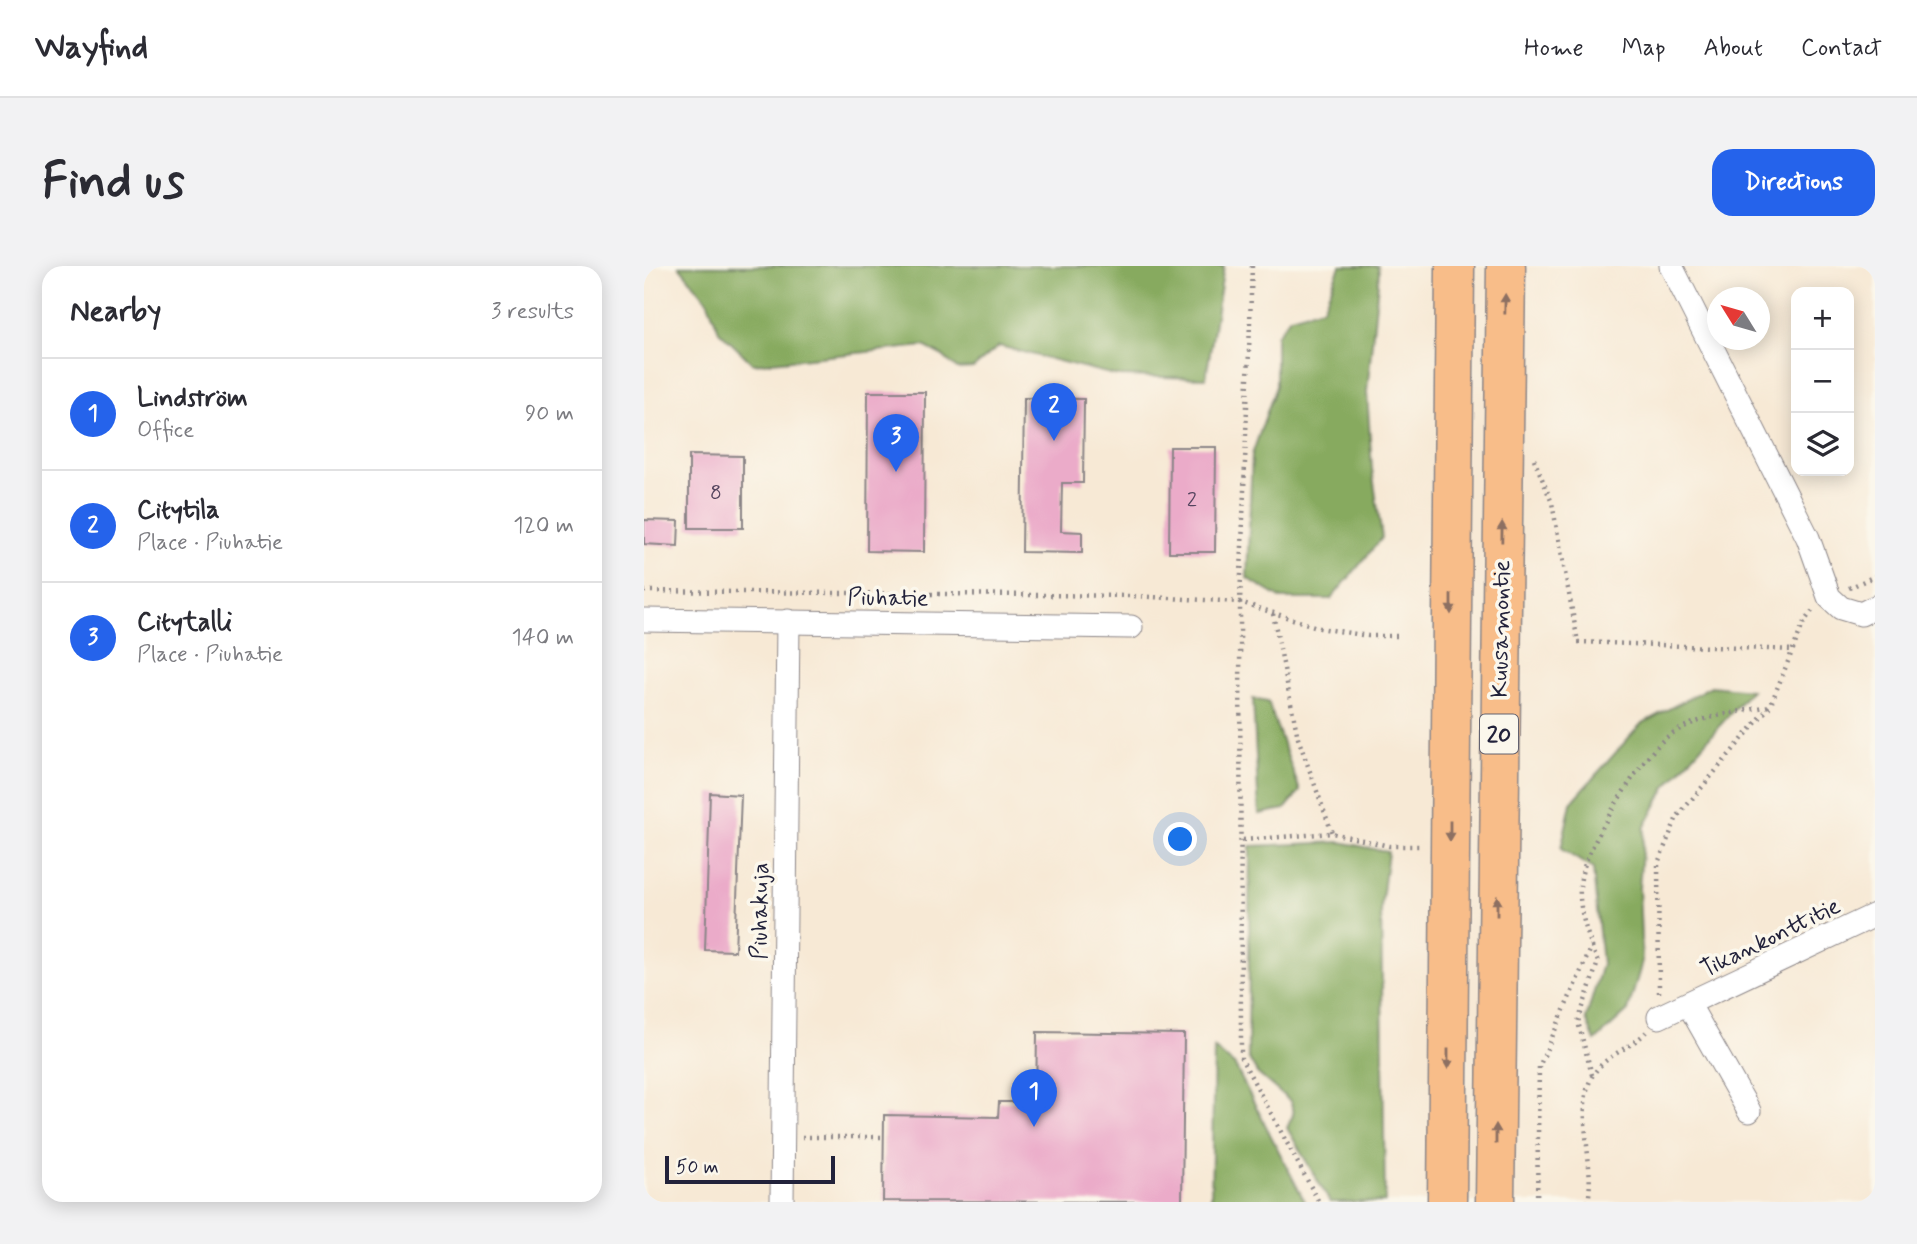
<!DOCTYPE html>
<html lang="en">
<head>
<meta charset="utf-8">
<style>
	body { margin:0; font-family:Mynerve,sans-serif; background:#f2f2f3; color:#2b2b33 }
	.controls { position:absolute; right:21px; top:21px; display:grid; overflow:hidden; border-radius:14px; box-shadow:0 4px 18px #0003 }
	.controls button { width:63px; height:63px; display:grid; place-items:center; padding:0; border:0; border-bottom:2px solid #e1e1e2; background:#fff; color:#2b2b33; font:35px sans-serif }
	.compass { position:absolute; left:1063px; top:21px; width:63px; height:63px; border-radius:50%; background:#fff; box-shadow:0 4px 18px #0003; rotate:307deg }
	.scale { position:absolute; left:21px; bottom:18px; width:170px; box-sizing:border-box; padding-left:7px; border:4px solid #22223b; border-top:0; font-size:19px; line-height:24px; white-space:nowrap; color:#22223b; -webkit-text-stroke:5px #fbf7ec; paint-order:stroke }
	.you { position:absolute; left:537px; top:574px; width:24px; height:24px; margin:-18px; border:5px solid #fff; border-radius:50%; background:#1a73e8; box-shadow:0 0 0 10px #1a73e833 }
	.badge { display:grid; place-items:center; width:46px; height:46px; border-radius:50%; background:#2563eb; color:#fff; font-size:23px; font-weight:700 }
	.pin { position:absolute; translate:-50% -58px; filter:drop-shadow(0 2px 4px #0008) }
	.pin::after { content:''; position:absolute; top:37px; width:24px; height:21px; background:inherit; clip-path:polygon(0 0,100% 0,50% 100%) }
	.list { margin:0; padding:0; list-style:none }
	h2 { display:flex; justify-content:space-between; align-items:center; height:91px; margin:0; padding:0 28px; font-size:30px }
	h2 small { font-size:23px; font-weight:400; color:#7c7c81 }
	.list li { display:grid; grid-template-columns:46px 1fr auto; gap:21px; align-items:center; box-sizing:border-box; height:112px; padding:0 28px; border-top:2px solid #e1e1e2 }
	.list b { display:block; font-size:26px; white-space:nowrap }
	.list p { margin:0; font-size:23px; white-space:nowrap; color:#7c7c81 }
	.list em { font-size:23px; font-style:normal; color:#7c7c81 }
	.icon { flex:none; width:38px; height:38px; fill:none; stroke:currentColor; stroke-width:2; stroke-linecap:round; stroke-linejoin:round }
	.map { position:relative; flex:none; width:1231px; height:936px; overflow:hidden; border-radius:21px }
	header { display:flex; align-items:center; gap:42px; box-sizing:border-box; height:98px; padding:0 35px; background:#fff; border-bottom:2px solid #e1e1e2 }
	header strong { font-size:33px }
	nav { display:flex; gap:38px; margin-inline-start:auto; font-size:24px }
	.intro { display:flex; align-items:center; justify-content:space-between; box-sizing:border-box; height:168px; padding:0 42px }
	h1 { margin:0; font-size:49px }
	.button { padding:18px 32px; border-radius:21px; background:#2563eb; color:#fff; font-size:24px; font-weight:700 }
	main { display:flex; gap:42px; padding:0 42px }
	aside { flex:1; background:#fff; border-radius:21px; box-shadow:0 4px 18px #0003 }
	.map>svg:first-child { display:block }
</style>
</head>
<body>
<header>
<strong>Wayfind</strong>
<nav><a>Home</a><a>Map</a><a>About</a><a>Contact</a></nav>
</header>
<div class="intro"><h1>Find us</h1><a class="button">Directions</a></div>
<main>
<aside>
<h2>Nearby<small>3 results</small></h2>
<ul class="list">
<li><span class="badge">1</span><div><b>Lindström</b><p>Office</p></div><em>90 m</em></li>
<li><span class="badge">2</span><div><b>Citytila</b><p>Place · Piuhatie</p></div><em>120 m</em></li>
<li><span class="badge">3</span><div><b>Citytalli</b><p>Place · Piuhatie</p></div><em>140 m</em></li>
</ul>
</aside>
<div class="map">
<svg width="1231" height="936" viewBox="0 0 1231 936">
	<rect width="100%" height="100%" fill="#fbf7ec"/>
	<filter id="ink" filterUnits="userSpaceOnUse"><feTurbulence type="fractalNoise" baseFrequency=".0143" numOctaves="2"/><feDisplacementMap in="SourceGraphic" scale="14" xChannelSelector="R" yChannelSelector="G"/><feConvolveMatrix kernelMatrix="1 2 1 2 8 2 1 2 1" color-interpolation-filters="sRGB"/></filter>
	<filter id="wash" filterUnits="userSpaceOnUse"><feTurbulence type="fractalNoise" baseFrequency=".00686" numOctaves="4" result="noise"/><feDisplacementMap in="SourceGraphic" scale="28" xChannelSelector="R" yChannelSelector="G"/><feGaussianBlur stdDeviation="1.57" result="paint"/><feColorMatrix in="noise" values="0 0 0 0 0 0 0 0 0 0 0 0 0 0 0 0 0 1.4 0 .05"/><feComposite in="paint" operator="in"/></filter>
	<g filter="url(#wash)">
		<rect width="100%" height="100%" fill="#f7e9d5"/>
		<!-- forest -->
		<g fill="#87aa5e" stroke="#54664c" stroke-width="2">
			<path d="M35,0H580L562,112L474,110L355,80L329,102L313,103L299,90L280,80L109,98L75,65L63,34Z"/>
			<path d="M696,0H734L735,7L723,126L728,203L738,272L687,333H638L603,312L608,189L632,120V70L646,51L679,42Z"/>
			<path d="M1067,420L1107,424L1022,521L1000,562L995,622L998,696L984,745L951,775L942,753L958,698L949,603L917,583L927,537L997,458Z"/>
			<path d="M609,433L624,436L656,525L641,543L615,548Z"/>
			<path d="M697,576L744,586L737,642L741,936H686L643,862L649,849L647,836L613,807L604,791L606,580Z"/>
			<path d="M570,782L591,800L661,936H567Z"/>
		</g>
		<g id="blocks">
			<!-- building -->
			<g fill="#ebabc9">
				<path d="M224,126H281L280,286L223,285Z"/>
				<path d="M380,132L440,133L439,217H418L417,265L438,266V287L378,286Z"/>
				<path d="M526,181H572L571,286H525Z"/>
				<path d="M45,189L99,190V262H45Z"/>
				<path d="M0,254L35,255L34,280L0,278Z"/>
				<path d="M66,527L97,529L91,685L61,684Z"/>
				<path d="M393,766L540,768L538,936L239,935L240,849L354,851L355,836H392Z"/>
			</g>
		</g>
	</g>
	<g filter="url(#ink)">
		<use href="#blocks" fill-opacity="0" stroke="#8c8688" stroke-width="2"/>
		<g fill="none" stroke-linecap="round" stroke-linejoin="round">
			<!-- street casing -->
			<g stroke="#8c8688" stroke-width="25">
				<g id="street">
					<path d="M1027,0L1164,272L1185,331L1197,342L1217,348L1231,341"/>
					<path d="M0,354L487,361"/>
					<path d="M1045,739L1105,845"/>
					<path d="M1015,751L1231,649"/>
					<path d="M138,936L144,355"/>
				</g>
			</g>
			<!-- highway casing -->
			<g stroke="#8c8688" stroke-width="41">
				<g id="highway">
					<path d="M803,936L811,0"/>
					<path d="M851,936L862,0"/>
				</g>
			</g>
			<!-- path -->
			<g stroke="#8c8688" stroke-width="4.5" stroke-dasharray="2 5" stroke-linecap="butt">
				<path d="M608,0L596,336L597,792L675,936"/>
				<path d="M890,193L908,237L934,376L1150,384"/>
				<path d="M1205,322L1231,310"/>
				<path d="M0,325L489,330L596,336L676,362L724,370H757"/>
				<path d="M629,348L654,472L688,567"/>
				<path d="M599,574L688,567L745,580H778"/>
				<path d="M1015,727L1014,597L1033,551L1126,440L1160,356L1168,345"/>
				<path d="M948,809L934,756L954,696C944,671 932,640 937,612C941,583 999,488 1023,471C1051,450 1092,447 1125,440"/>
				<path d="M158,871H240"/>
				<path d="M893,936L895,801L948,680"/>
				<path d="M944,936C952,898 928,837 951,806C964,788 987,782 1002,766"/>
			</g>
			<!-- street -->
			<use href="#street" stroke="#fff" stroke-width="23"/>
			<!-- highway -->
			<use href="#highway" stroke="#f8bd89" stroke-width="38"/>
		</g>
		<!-- one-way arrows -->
		<defs><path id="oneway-solid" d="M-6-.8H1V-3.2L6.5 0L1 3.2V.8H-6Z" transform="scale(1.75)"/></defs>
		<g fill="#8d7062">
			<use href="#oneway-solid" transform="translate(861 38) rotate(-89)"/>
			<use href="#oneway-solid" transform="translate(858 266) rotate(-89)"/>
			<use href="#oneway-solid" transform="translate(807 338) rotate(90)"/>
			<use href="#oneway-solid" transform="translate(806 565) rotate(90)"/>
			<use href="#oneway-solid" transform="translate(853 640) rotate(-90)"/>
			<use href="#oneway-solid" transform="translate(804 793) rotate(90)"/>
			<use href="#oneway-solid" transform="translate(852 868) rotate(-90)"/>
		</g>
	</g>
	<g text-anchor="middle" stroke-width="7" stroke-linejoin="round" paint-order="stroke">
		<!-- number labels -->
		<g font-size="21" fill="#54445e">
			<text x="72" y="233">8</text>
			<text x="548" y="240">2</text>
		</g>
		<!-- shield labels -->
		<rect fill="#fbf7ec" stroke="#636270" stroke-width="2" x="836" y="448.5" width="38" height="39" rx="5"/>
		<g font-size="23" font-weight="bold" fill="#22223b">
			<text x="855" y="476">20</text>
		</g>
		<!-- street labels -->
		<g font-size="24" fill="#22223b" stroke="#fbf7ec">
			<text transform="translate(244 331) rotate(1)" y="8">Piuhatie</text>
			<text transform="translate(856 363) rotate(-89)" y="8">Kuusamontie</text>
			<text transform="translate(115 645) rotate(-89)" y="8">Piuhakuja</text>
			<text transform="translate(1126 671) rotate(-26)" y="8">Tikankonttitie</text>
		</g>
	</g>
</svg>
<div class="controls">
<button>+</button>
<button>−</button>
<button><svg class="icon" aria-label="layers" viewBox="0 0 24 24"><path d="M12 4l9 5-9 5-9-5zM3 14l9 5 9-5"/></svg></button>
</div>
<svg class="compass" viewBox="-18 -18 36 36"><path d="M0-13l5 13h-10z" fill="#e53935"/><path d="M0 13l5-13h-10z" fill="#7c7c81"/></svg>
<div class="scale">50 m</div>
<div class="you"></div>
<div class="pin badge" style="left:390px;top:861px">1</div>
<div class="pin badge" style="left:410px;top:175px">2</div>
<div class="pin badge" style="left:252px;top:206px">3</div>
</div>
</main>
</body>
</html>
